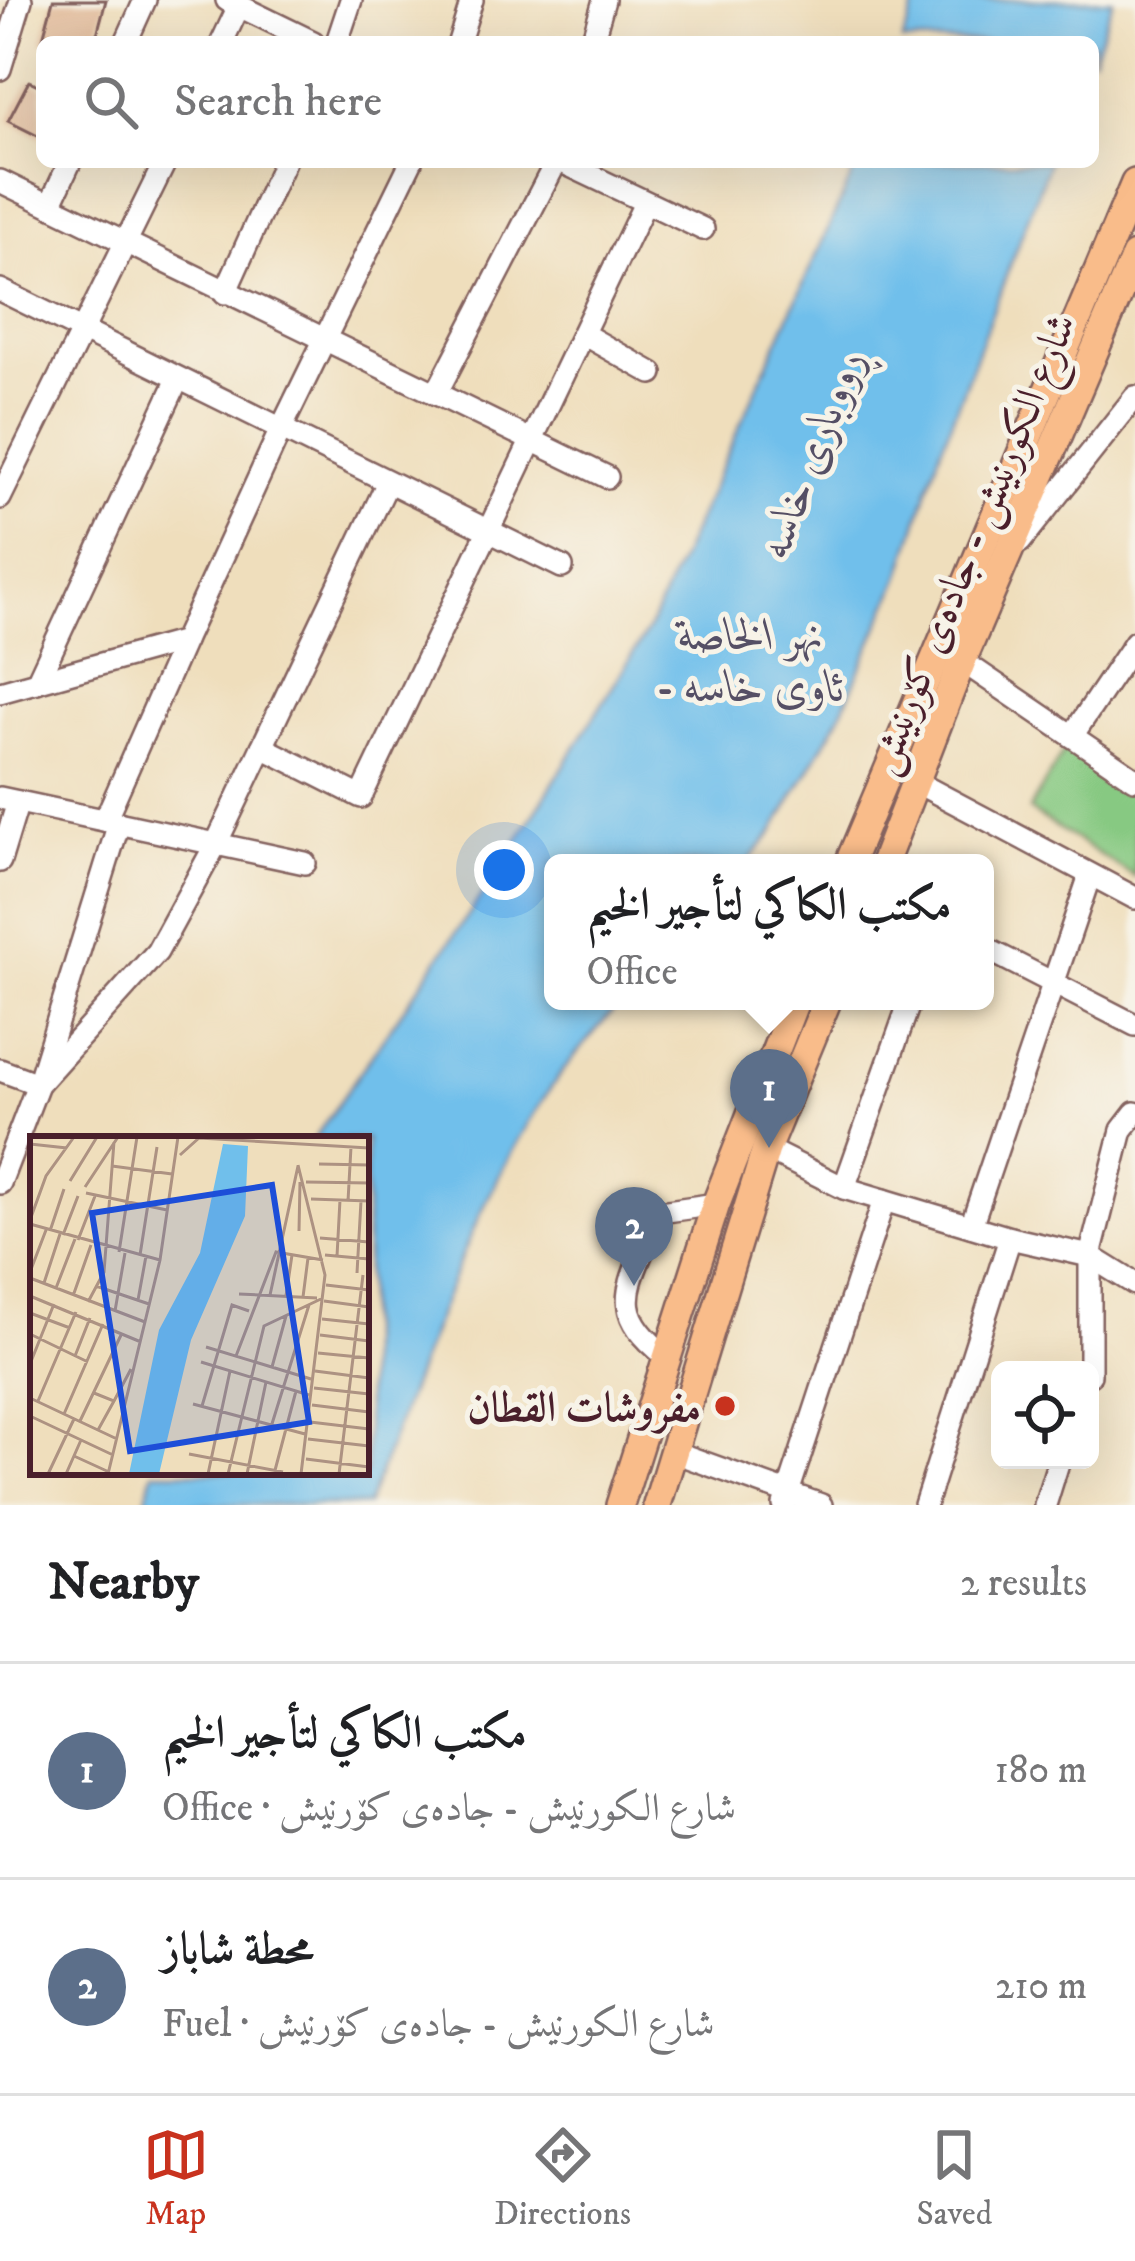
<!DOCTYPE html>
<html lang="en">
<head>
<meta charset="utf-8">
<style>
	body { margin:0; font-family:"IM FELL DW Pica",Amiri,serif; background:#f6f6f6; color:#202124 }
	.controls { position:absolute; right:36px; bottom:36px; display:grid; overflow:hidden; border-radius:18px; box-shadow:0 12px 48px #0002 }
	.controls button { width:108px; height:108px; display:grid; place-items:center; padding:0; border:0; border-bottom:3px solid #e0e0e0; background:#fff; color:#202124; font:60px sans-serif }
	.you { position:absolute; left:504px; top:870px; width:42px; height:42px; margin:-30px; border:9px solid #fff; border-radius:50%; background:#1a73e8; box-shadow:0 0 0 18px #1a73e833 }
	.badge { display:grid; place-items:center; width:78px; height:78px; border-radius:50%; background:#c8321e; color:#fff; font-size:39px; font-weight:700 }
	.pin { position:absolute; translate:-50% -99px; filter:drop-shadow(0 3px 6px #0008) }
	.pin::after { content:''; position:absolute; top:63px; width:42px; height:36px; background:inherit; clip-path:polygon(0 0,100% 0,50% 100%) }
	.popup { position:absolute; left:544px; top:854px; width:450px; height:156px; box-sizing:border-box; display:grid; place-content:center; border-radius:18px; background:#fff; filter:drop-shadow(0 3px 9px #0005); font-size:39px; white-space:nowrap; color:#757577 }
	.popup b { font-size:45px; color:#202124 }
	.popup::after { content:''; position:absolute; left:50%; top:100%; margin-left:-24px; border:24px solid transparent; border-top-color:#fff }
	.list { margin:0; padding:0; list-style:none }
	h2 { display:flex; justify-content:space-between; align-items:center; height:156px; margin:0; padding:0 48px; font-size:51px }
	h2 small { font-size:39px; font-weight:400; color:#757577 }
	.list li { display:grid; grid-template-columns:78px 1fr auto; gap:36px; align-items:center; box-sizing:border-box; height:216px; padding:0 48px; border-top:3px solid #e0e0e0 }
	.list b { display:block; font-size:45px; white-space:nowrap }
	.list p { margin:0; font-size:39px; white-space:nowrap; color:#757577 }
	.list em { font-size:39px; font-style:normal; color:#757577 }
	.icon { flex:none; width:66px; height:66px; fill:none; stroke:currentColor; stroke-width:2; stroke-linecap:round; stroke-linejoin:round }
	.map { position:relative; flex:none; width:1135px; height:1505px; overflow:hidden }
	.search { position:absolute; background:#fff; box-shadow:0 12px 48px #0002; left:36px; right:36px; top:36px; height:132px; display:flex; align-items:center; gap:30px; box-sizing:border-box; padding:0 42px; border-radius:18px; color:#757577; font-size:45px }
	.sheet { height:588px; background:#fff }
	nav { display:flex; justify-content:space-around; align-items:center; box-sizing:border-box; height:168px; border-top:3px solid #e0e0e0; background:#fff; font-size:33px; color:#757577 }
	nav a { display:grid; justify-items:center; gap:6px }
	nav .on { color:#c8321e }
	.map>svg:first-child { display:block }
</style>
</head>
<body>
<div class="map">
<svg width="1135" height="1505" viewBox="0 0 1135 1505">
	<rect width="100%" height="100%" fill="#f7f3e8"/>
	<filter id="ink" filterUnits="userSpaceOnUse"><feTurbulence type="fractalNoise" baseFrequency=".00833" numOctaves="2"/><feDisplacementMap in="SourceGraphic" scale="24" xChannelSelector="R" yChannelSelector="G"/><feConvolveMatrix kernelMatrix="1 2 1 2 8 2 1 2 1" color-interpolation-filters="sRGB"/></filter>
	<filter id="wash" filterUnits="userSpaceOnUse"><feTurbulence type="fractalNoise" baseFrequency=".004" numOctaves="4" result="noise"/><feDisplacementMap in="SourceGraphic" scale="48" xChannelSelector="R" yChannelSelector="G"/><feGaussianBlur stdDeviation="2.7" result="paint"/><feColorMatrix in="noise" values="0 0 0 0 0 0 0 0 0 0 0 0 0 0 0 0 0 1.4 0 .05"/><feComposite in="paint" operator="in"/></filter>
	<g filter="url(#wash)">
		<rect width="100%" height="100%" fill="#efdebc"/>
		<!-- green -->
		<path fill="#87c982" stroke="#687456" stroke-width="3" d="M1066,747L1135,795V877L1029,810Z"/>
		<!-- water -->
		<g fill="#70bfeb" stroke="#5d6f8b" stroke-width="3">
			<path d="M917,0H1113L1093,59V42H902Z"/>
			<path d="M858,162H1049L939,454L900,578L839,718L772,834L747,863H553V1001H622C600,1026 577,1051 557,1079C471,1199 421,1367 367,1505H145L153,1472H366V1139H314L502,866L650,626Z"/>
		</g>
		<g id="blocks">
			<!-- building -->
			<g fill="#e1b998">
				<path d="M53,0H106L95,42H42Z"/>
				<path d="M29,81L42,87V138L8,121Z"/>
			</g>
		</g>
	</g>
	<g filter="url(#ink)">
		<use href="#blocks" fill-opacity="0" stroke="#84625e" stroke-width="3"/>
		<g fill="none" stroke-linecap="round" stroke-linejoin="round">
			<!-- minor casing -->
			<g stroke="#84625e" stroke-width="26">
				<g id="minor">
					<path d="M227,0L313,42"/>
					<path d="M126,42L145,0"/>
					<path d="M222,42L239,6"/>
					<path d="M337,42L351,0"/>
					<path d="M459,42L472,0"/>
					<path d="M592,42L604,0"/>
					<path d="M0,69L21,0"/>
					<path d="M562,162L703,229"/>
					<path d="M0,181L607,477"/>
					<path d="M50,205L70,162"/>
					<path d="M0,290L562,567"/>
					<path d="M225,293L284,162"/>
					<path d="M583,334L652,373"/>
					<path d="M436,394L556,162"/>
					<path d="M0,498L165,162"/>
					<path d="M1020,542L1135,397"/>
					<path d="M962,661L1135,779"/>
					<path d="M37,682L178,379"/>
					<path d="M0,692L184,641L281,429L411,162"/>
					<path d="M1072,736L1135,642"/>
					<path d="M262,747L361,797L645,203"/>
					<path d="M916,782L1135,898"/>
					<path d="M0,798L305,863"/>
					<path d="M105,820L184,641"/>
					<path d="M0,861L18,802"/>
					<path d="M985,948L1135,1025"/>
					<path d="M0,1070L38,1084L157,952L216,844L388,482"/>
					<path d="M766,1149L844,1188L1010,1238L1090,1256L1135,1284"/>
					<path d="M0,1183L38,1084L119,823"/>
					<path d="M844,1188L910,1001"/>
					<path d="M971,1226L1090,875"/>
					<path d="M666,1356C603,1307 633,1284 655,1219L660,1212L716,1204"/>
					<path d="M1090,1375V1256L1122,1130L1135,1113"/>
					<path d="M674,1452L821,1505"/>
					<path d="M784,1505L884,1200"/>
					<path d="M925,1505L1010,1238"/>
					<path d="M1045,1505L1059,1460"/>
				</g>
			</g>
			<!-- major casing -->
			<g stroke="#84625e" stroke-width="32">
				<g id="major">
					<path d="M849,863L1135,183"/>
					<path d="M884,863L962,661L1135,256"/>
					<path d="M620,1505L716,1204L795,1001"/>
					<path d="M657,1505L766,1149L827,1001"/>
				</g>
			</g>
			<!-- minor -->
			<use href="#minor" stroke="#fff" stroke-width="21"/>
			<!-- major -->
			<use href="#major" stroke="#f9bc8a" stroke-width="27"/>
		</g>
	</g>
	<!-- markers -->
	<circle fill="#c8321e" stroke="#f7f3e8" stroke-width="4.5" cx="725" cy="1406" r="12"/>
	<g text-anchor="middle" stroke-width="10" stroke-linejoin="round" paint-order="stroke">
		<!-- street labels -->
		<g font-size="42" fill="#4a1f2b" stroke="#f7f3e8">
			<text transform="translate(970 543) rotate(-68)" y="15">شارع الكورنيش - جادەی کۆرنیش</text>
		</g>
		<!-- poi labels -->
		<g font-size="42" font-weight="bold" fill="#4a1f2b" stroke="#f7f3e8" text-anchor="end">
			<text x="701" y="1421">مفروشات القطان</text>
		</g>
		<!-- water labels -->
		<g font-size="45" font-style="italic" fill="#554f65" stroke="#f7f3e8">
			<text transform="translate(810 453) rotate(-69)" y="16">ڕووباری خاسە</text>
			<text x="751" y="649">نهر الخاصة<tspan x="751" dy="52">- ئاوی خاسە</tspan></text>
		</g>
	</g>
	<!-- overview -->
	<g transform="translate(30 1136)">
		<rect width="339" height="339" fill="#efdebc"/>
		<path d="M193,8L218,10L215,80L161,204L129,338H99L129,194L170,117Z" fill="#70bfeb"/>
		<path fill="none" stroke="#ad9282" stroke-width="3" d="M0,8L37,12M150,19L169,2L339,12M289,28L339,29M268,29L295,139L271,338M82,30L142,38M40,45L67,1M276,46L339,47M55,51L88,1M56,57L137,74M281,63L339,65M318,65L321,11M0,84L16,40L44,1M0,88L130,124M20,95L34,53M269,95L270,46M33,99L48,60M290,102L339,106M48,104L65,60M89,116L107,1M110,119L127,11M295,119L339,123M307,120L310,64M0,136L16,94M327,137L331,65M0,142L115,186M14,147L30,98M296,149L339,154M66,150L119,168M26,152L45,103M209,158L287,162M240,159L268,30M0,160L111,206M43,160L61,109M256,160L262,119M273,161L278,122M108,164L116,120M294,165L339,171M58,166L74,136L84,6M85,175L95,117M0,177L40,192M292,183L339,188M0,198L58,226M290,199L339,205M176,211L281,243M288,217L339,222M45,220L60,182M206,220L246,116L293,124M171,226L279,259M0,228L24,168M242,231L256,180M285,235L339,242M284,252L339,258M64,257L84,265L68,294M0,262L87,303M8,265L46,176M84,265L101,233M163,268L275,298M282,269L339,276M172,270L202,169L219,175M34,278L73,188M0,280L83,319M50,285L92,197M280,286L339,293M241,291L279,169M278,303L339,310M159,318L253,336M44,320L79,336M276,323L339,331M18,338L44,283M36,338L51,304M78,338L130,124L148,1M178,338L200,235M198,338L234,190L293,162M217,338L236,246M244,338L266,255M309,338L333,139"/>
		<path fill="#1d4ed8" fill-opacity="0.15" stroke="#1d4ed8" stroke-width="6" d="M242,49L279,286L100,315L62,77Z"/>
		<rect width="339" height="339" fill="none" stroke="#4a1f2b" stroke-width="6"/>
	</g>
</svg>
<div class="controls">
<button><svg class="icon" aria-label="locate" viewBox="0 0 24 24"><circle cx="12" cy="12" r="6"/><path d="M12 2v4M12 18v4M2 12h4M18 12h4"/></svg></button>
</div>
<div class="you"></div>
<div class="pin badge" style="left:769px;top:1148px;background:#5c6f8a">1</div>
<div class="popup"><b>مكتب الكاكي لتأجير الخيم</b>Office</div>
<div class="pin badge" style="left:634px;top:1286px;background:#5c6f8a">2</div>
<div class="search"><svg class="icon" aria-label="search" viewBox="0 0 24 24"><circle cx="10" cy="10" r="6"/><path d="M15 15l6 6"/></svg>Search here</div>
</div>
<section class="sheet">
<h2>Nearby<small>2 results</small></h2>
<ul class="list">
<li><span class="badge" style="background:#5c6f8a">1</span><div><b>مكتب الكاكي لتأجير الخيم</b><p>Office · شارع الكورنيش - جادەی کۆرنیش</p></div><em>180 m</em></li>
<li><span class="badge" style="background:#5c6f8a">2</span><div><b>محطة شاباز</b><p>Fuel · شارع الكورنيش - جادەی کۆرنیش</p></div><em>210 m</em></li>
</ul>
</section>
<nav>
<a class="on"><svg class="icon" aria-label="map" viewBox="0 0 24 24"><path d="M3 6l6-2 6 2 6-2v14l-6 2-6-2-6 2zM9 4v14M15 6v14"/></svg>Map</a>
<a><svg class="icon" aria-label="directions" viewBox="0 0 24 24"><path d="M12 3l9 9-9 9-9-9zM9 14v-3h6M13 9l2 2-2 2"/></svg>Directions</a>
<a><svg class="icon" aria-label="saved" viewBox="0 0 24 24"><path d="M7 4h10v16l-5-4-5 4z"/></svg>Saved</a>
</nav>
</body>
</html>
